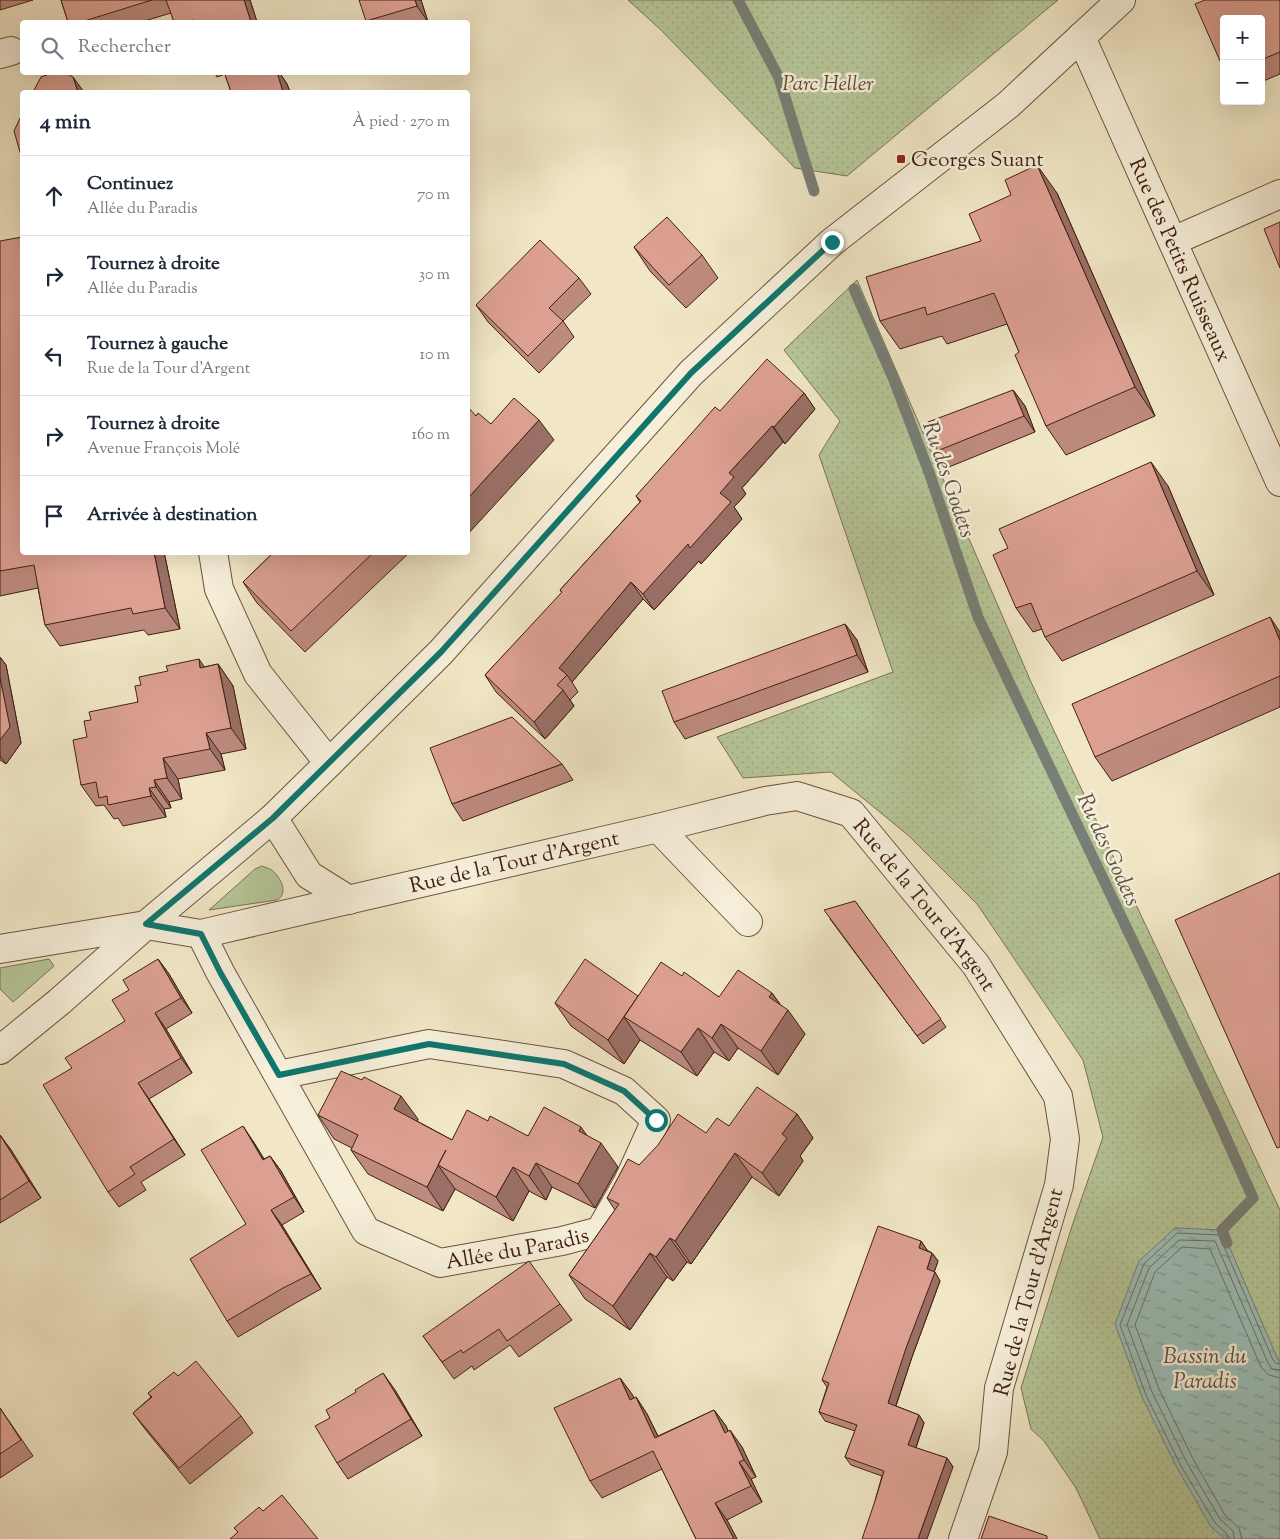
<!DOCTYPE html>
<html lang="fr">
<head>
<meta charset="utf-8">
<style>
	body { margin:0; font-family:"Sorts Mill Goudy",serif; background:#f6f6f7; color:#1f2937 }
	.controls { position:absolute; right:15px; top:15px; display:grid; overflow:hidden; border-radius:5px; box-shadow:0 5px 20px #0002 }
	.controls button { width:45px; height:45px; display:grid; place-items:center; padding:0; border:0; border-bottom:1px solid #e0e1e3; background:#fff; color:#1f2937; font:25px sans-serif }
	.stop { position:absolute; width:15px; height:15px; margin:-11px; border:4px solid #0f766e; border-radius:50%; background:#fff }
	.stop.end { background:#0f766e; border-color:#fff; box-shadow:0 1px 5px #0008 }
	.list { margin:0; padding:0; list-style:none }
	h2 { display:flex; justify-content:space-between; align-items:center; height:65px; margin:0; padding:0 20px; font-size:21px }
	h2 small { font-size:16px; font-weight:400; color:#747a83 }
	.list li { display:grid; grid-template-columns:32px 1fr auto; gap:15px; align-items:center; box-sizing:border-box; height:80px; padding:0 20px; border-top:1px solid #e0e1e3 }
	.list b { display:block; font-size:19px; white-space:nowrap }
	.list p { margin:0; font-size:16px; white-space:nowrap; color:#747a83 }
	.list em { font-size:16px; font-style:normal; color:#747a83 }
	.icon { flex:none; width:28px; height:28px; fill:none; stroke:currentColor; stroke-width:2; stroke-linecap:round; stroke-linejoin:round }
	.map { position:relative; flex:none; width:1280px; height:1539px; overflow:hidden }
	.search { position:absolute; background:#fff; box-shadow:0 5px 20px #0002; left:20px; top:20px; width:450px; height:55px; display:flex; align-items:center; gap:12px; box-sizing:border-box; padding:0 18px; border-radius:5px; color:#747a83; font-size:19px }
	.panel { position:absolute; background:#fff; box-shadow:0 5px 20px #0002; left:20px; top:90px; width:450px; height:465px; border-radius:5px }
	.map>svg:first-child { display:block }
</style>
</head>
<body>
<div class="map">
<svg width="1280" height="1539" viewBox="0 0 1280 1539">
	<defs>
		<pattern id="park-dots" width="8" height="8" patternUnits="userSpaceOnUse" patternTransform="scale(1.25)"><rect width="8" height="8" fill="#b6c698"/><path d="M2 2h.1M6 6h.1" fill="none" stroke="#9eaa82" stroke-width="1.8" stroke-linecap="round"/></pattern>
		<pattern id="water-ripples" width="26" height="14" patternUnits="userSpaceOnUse" patternTransform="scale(1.25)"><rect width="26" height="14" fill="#9bbfb8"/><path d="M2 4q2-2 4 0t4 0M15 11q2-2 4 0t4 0" fill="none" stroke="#809b94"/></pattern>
	</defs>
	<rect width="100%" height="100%" fill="#f1e7c6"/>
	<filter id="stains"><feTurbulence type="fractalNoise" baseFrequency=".004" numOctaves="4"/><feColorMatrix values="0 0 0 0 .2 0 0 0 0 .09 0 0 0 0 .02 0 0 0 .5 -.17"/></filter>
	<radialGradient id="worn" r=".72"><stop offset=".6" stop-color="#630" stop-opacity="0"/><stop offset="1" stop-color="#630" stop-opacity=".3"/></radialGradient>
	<!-- green -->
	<g fill="#b6c698" stroke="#7c7355">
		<path d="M262,866C264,867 268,868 270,869C279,874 290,893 277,900L209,910L255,869Z"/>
		<path d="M49,959L54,966L13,1002L0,989V968Z"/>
	</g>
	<!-- park -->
	<g fill="url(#park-dots)" stroke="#7c7355">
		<path d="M628,0H1058L847,176L795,168L661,30Z"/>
		<path d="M857,280L1031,682L1280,1210V1539H1100L1076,1488L1044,1441L1031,1429L1021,1388L1072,1226L1103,1137L1083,1060L977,904L909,836L831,772L743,778L717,737L893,672L819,455L840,421L784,350Z"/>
	</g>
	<!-- water -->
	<path fill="url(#water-ripples)" stroke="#777f76" d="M1175,1228L1222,1230L1280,1364V1539H1225L1211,1527L1177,1468L1142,1397L1115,1324L1139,1261Z"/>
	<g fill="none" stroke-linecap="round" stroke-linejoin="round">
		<!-- shore -->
		<g stroke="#6e7065" stroke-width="1">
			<path d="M1228,1539L1227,1534L1215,1523L1181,1466L1146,1395L1120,1325L1144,1264L1177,1233L1219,1235L1273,1360L1276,1363L1280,1364"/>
			<path d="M1234,1539L1233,1531L1220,1519L1187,1463L1152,1392L1127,1325L1149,1268L1179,1240L1215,1241L1268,1363L1272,1369L1280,1370"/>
			<path d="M1242,1539L1239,1528L1225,1515L1193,1459L1159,1389L1135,1325L1155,1272L1182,1247L1210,1249L1261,1367L1269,1375L1280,1378"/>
		</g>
		<!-- stream -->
		<g stroke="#777f76" stroke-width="11">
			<path d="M738,0L779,78L814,191"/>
			<path d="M854,289L894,380L930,475L978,617L1214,1111L1253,1198L1222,1230L1227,1243"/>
		</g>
		<!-- minor casing -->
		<g stroke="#6e523f" stroke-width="30">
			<g id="minor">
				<path id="s1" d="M1081,37L1280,482"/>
				<path d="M0,54L11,51"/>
				<path d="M1173,241L1280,194"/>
				<path d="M213,552L219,589L258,674L329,763"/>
				<path d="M273,818L309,875L349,900"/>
				<path d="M658,828L748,922"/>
				<path id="s2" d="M201,934L220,972L366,1231L440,1263L562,1241L600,1231L628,1182L656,1120L624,1091L564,1064L429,1044L279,1075"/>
				<path id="s3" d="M0,949L146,925L201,934L658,828L765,801L797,796L851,813L976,965L1058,1096L1065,1139L1059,1185L999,1388L993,1452L963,1539"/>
				<path d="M0,1050L59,1002L146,925L273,818L329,763L441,652L691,373L832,242L1008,105L1121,0"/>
			</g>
		</g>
		<!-- minor -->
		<use href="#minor" stroke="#f6efda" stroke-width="28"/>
	</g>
	<!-- wall -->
	<g fill="#bd8a7e" stroke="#422012">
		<path d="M0,0H33L0,10Z"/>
		<path d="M61,0H250L257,22H174L171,13L141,22H68Z"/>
		<path d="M421,0L428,22H367L366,21Z"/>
		<path d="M1280,0V74L1261,82V19Z"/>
		<path d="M214,72H279L287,84L290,92H231L225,74L217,77Z"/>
		<path d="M1057,193L1155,416L1066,455L1046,426L1019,352L1007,324L947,344L942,336L900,349L880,321L981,241Z"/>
		<path d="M0,241L22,552H164L180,629L148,635L144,630L60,646L45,625L38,588L0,596Z"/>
		<path d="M634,247L702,255L718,278L686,308L650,271Z"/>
		<path d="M579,278L591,294L563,321L574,337L539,373L488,322L476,305Z"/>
		<path d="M1013,390L1025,406L1035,432L949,467L937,451Z"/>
		<path d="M804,393L815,409L785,444L783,442L742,488L746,494L734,507L742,519L701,564L699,561L654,610L643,599L572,682L578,692L570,700L574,706L545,739L496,692L485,675L562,593L560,590L640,502L636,496L720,411Z"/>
		<path d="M1168,486L1214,595L1062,661L1045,637L1042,629L1033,632L1016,608Z"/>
		<path d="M274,552H410L305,652L257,603L243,582Z"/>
		<path d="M845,624L857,640L868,672L685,739L674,722Z"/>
		<path d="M1280,632V707L1112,781L1095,757Z"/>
		<path d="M0,657L6,665L21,743L6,764L0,760Z"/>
		<path d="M218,664L233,686L246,749L221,754L225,770L178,779L182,799L169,802L171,808L164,809L166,817L123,826L118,818L114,819L104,805L96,806L81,785L87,737L91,720L138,702L141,685L204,667Z"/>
		<path d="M562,764L573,780L463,821L452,804Z"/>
		<path d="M855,901L946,1027L923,1044L830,919Z"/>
		<path d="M158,959L169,974L192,1013L166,1029L192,1073L149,1099L185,1155L141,1182L146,1190L119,1207L108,1192L72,1068L125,1021L129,990Z"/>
		<path d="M682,976L719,997L772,993L780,1004L805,1034L778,1075L738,1048L729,1061L714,1052L697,1076L640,1040L624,1064L571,1026L555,1003L638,996Z"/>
		<path d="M797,1114L813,1138L800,1156L803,1161L779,1196L752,1177L691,1264L687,1262L673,1281L667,1277L630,1330L585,1299L569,1275L615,1210L607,1198L639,1165L706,1133L729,1126Z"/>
		<path d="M318,1115L418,1119L417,1121L452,1140L488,1121L528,1136H587L618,1167L595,1208L552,1187L546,1200L529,1191L513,1221L455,1189L443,1211L368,1174L351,1150L352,1148L334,1139Z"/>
		<path d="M0,1135L11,1150L41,1198L0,1223Z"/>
		<path d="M253,1141L264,1159L270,1156L281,1171L304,1212L282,1225L321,1289L294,1304L238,1337L227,1321L246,1224Z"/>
		<path d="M921,1241L927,1250L932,1253L938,1261L934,1272L940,1281L912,1357L896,1406L919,1415L924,1423L916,1448L947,1458L953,1467L875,1501L882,1476L851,1465L845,1457L855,1431L825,1421L819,1412L827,1387L822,1380Z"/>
		<path d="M560,1304L572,1320L519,1357L510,1345L474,1370L472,1366L454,1379L423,1336Z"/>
		<path d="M178,1376L241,1416L253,1433L190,1484L145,1429L133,1413L151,1397L148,1393Z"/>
		<path d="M620,1378L634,1398L636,1397L647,1414L658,1436L714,1410L726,1426L728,1431L742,1447L756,1477L751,1479L762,1502L727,1520L737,1539H696L662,1469L602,1498L590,1481Z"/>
		<path d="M395,1390L422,1436L348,1479L337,1463Z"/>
		<path d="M0,1408L33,1456L0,1478Z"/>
	</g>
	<!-- shaded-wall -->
	<g fill="#9a7066" stroke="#422012">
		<path d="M244,0H250L257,22H251Z"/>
		<path d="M415,0H421L428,22L417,6Z"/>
		<path d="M275,72H279L287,84L290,92H283Z"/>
		<path d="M73,77L84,92H78Z"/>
		<path d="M1037,165L1057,193L1155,416L1135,387Z"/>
		<path d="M1013,390L1025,406L1035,432L1024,416Z"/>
		<path d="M804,393L815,409L785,444L774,427Z"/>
		<path d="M539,420L554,440L468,534V498Z"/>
		<path d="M772,426L783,442L742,488L746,494L734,507L742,519L701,564L699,561L654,610L643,594L729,473Z"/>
		<path d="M1151,462L1168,486L1214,595L1197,571Z"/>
		<path d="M154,552H164L180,629L165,608Z"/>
		<path d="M631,582L643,599L572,682L567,675L559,668Z"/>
		<path d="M1270,617L1280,632V641Z"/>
		<path d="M845,624L857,640L868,672L857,655Z"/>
		<path d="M0,657L6,665L21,743L6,764L0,756Z"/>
		<path d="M199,659L214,681L200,668Z"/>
		<path d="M218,664L233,686L246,749L231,728Z"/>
		<path d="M563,690L574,706L545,739L534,722Z"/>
		<path d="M206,733L221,754L225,770L210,749Z"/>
		<path d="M163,758L178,779L182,799L167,778Z"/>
		<path d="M154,780L169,802L171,808L156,787Z"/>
		<path d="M149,788L164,809L166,817L151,796Z"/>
		<path d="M158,959L169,974L192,1013L181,998Z"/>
		<path d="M772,993L786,1013L788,1010L805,1034L778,1075L761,1051L769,997Z"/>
		<path d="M638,996L624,1017L640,1040L624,1064L608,1040Z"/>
		<path d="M155,1013L166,1029L192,1073L181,1058Z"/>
		<path d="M721,1024L738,1048L729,1061L712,1038Z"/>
		<path d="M698,1028L714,1052L697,1076L681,1052Z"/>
		<path d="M138,1083L149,1099L185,1155L174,1139Z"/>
		<path d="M401,1096L418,1119L411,1133L394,1109Z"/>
		<path d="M797,1114L813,1138L800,1156L803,1161L779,1196L762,1173L782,1134Z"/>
		<path d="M243,1126L253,1141L274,1175L263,1160Z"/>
		<path d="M581,1127L597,1150L601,1143L618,1167L595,1208L578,1184L579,1131Z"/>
		<path d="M0,1135L11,1150L41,1198L29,1181Z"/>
		<path d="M446,1150L438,1165L455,1189L443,1211L427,1187Z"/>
		<path d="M735,1153L752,1177L691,1264L675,1241Z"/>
		<path d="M270,1156L281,1171L304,1212L294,1197Z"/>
		<path d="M536,1163L552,1187L546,1200L529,1176Z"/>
		<path d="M513,1167L529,1191L513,1221L496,1197Z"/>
		<path d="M271,1210L282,1225L321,1289L311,1274Z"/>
		<path d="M670,1238L687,1262L673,1281L656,1257Z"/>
		<path d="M921,1241L927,1250L925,1256L919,1248Z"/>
		<path d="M650,1253L667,1277L630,1330L613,1306Z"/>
		<path d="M932,1253L938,1261L933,1276L935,1272L940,1281L912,1357L894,1411L888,1403Z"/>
		<path d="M383,1373L395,1390L422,1436L411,1419Z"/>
		<path d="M620,1378L632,1394L642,1416L630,1400Z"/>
		<path d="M636,1397L647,1414L667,1455L655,1438Z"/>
		<path d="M714,1410L726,1426L736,1450L725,1433Z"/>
		<path d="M919,1415L924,1423L914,1453L908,1445Z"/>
		<path d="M730,1430L742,1447L756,1477L744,1460Z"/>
		<path d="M947,1458L953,1467L927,1539H918Z"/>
		<path d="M739,1462L751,1479L762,1502L751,1486Z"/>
		<path d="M715,1503L727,1520L737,1539H734Z"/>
	</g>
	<!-- building -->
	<g fill="#dca092" stroke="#422012">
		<path d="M61,0H152L81,22H68Z"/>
		<path d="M166,0H244L251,22H194L193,20L185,22H174Z"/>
		<path d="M359,0H415L417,6L366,21Z"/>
		<path d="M1205,0H1280V52L1261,60V19H1224V70L1195,4Z"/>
		<path d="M55,72H64L73,77L78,92H33L41,77Z"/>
		<path d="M224,72H277L283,92H231Z"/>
		<path d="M22,114V159L14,131Z"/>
		<path d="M1037,165L1135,387L1046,426L1015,355L1019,352L994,293L927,315L925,307L880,321L866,277L981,241L969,214L1011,195L1005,180Z"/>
		<path d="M667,217L702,255L669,285L634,247Z"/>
		<path d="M1280,222V268L1264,229Z"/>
		<path d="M22,237V552H154L165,608L133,614L131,608L45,625L34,565L0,571V241Z"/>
		<path d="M540,240L579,278L549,308L563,321L528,356L476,305Z"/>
		<path d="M767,359L804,393L774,427L772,426L729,473L734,477L720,493L731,502L690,548L688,544L643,594L631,582L559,668L567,675L557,685L563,690L534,722L485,675L562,592L560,590L641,501L636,496L715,407L720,411Z"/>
		<path d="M1013,390L1024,416L937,451L928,422Z"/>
		<path d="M514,398L539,420L468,498V407L476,416L478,413L491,424Z"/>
		<path d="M1151,462L1197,571L1045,637L1031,603L1016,608L993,555L1008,548L999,529Z"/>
		<path d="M274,552H374L291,631L243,582Z"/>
		<path d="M1270,617L1280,641V676L1095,757L1072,704Z"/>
		<path d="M845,624L857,655L674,722L662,691Z"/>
		<path d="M199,659L200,668L218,664L231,728L206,733L210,749L163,758L167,778L154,780L156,787L149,788L151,796L108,805L107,796L99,798L96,782L81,785L73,740L87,737L84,721L91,720L89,712L138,702L135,686L141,685L139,677L168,671L166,666Z"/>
		<path d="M0,678L10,727L0,740Z"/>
		<path d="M512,717L562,764L452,804L430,748Z"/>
		<path d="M1280,873V1147L1277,1148L1175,920Z"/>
		<path d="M855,901L941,1019L917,1036L824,910Z"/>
		<path d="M158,959L181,998L155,1013L181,1058L138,1083L174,1139L130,1167L135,1174L108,1192L43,1085L72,1068L65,1058L125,1021L112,1000L129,990L123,980Z"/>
		<path d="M585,959L638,996L608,1040L555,1003Z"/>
		<path d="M661,962L682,976L684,972L719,997L738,970L772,993L769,997L788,1010L761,1051L721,1024L712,1038L698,1028L681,1052L624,1017Z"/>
		<path d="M341,1071L362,1080L364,1077L401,1096L394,1109L452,1140L467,1110L488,1121L490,1116L528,1136L544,1107L581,1127L579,1131L601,1143L578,1184L536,1163L529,1176L513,1167L496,1197L438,1165L446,1150L427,1187L351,1150L358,1135L318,1115Z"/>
		<path d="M757,1087L797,1114L782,1134L787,1138L762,1173L735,1153L675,1241L670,1238L656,1257L650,1253L613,1306L569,1275L619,1204L607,1198L628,1159L639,1165L658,1145L678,1114L706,1133L717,1118L729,1126Z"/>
		<path d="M243,1126L263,1160L270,1156L294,1197L271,1210L311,1274L283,1288L227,1321L190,1259L246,1224L201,1150Z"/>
		<path d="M0,1135L29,1181L0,1200Z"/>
		<path d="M878,1226L921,1241L919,1248L932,1253L927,1269L935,1272L906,1348L888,1403L919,1415L908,1445L947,1458L918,1539H862L875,1501L884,1471L845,1457L857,1425L819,1412L829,1383L822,1380Z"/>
		<path d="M529,1261L560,1304L507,1341L499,1329L463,1353L461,1350L442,1362L423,1336Z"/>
		<path d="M196,1361L241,1416L179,1468L133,1413L152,1397L148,1393L174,1372L178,1376Z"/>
		<path d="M383,1373L411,1419L337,1463L315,1426L330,1418L326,1410L356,1392L355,1390Z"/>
		<path d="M620,1378L630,1400L636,1397L655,1438L714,1410L725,1433L730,1430L744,1460L739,1462L751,1486L715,1503L734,1539H696L653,1451L590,1481L554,1408Z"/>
		<path d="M0,1408L21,1440L0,1454Z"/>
		<path d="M282,1495L318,1539H230L238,1532L234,1528L259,1507L263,1511Z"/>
		<path d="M989,1516L1047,1536V1539H981Z"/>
	</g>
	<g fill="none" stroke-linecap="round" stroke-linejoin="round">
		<!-- route -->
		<path stroke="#0f766e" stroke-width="6" d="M656,1120L624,1091L564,1064L429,1044L279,1075L220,972L201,934L146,924L273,818L441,652L691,373L832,242"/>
	</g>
	<!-- markers -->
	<rect fill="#8f2418" stroke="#f6efda" stroke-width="2" x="896" y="154" width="10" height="10" rx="2.5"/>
	<g text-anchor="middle" stroke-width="5" stroke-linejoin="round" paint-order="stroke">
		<!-- park labels -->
		<g font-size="21" font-style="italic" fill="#5f4a34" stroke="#f6efda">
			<text x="828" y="90">Parc Heller</text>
		</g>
		<!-- poi labels -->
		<g font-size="21" fill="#422012" stroke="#f6efda" text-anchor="start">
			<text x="911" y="166">Georges Suant</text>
		</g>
		<!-- street labels -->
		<g font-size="21" fill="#422012" stroke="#f6efda">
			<text dy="7" stroke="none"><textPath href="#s1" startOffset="244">Rue des Petits Ruisseaux</textPath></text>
			<text dy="7" stroke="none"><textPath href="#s3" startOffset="525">Rue de la Tour d'Argent</textPath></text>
			<text dy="7" stroke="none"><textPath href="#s3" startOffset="990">Rue de la Tour d'Argent</textPath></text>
			<text dy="7" stroke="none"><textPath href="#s2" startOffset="499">Allée du Paradis</textPath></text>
			<text transform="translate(1028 1292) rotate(-75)" y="7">Rue de la Tour d'Argent</text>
		</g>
		<!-- water labels -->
		<g font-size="22" font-style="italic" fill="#5d5044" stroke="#f6efda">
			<text transform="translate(950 479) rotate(71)" y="8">Ru des Godets</text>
			<text transform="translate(1110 849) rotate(65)" y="8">Ru des Godets</text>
			<text x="1205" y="1363">Bassin du<tspan x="1205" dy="25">Paradis</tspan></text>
		</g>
	</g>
	<rect width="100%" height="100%" filter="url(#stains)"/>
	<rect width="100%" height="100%" fill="url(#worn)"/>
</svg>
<div class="controls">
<button>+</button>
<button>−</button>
</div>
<div class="stop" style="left:656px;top:1120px"></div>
<div class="stop end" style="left:832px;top:242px"></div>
<div class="search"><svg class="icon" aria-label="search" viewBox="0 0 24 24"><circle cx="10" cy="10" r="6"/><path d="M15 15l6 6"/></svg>Rechercher</div>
<section class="panel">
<h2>4 min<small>À pied · 270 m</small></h2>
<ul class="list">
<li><svg class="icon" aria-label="ahead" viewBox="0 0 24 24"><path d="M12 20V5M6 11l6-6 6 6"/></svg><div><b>Continuez</b><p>Allée du Paradis</p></div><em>70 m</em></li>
<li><svg class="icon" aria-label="right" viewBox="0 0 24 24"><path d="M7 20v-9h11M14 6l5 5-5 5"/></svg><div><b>Tournez à droite</b><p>Allée du Paradis</p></div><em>30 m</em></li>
<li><svg class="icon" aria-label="left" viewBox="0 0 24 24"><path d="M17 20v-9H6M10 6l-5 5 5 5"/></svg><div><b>Tournez à gauche</b><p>Rue de la Tour d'Argent</p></div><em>10 m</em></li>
<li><svg class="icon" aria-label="right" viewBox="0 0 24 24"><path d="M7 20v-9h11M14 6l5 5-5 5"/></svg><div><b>Tournez à droite</b><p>Avenue François Molé</p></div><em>160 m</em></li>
<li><svg class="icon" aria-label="arrive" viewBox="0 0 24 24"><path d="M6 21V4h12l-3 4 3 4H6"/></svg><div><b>Arrivée à destination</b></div></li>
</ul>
</section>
</div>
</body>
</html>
